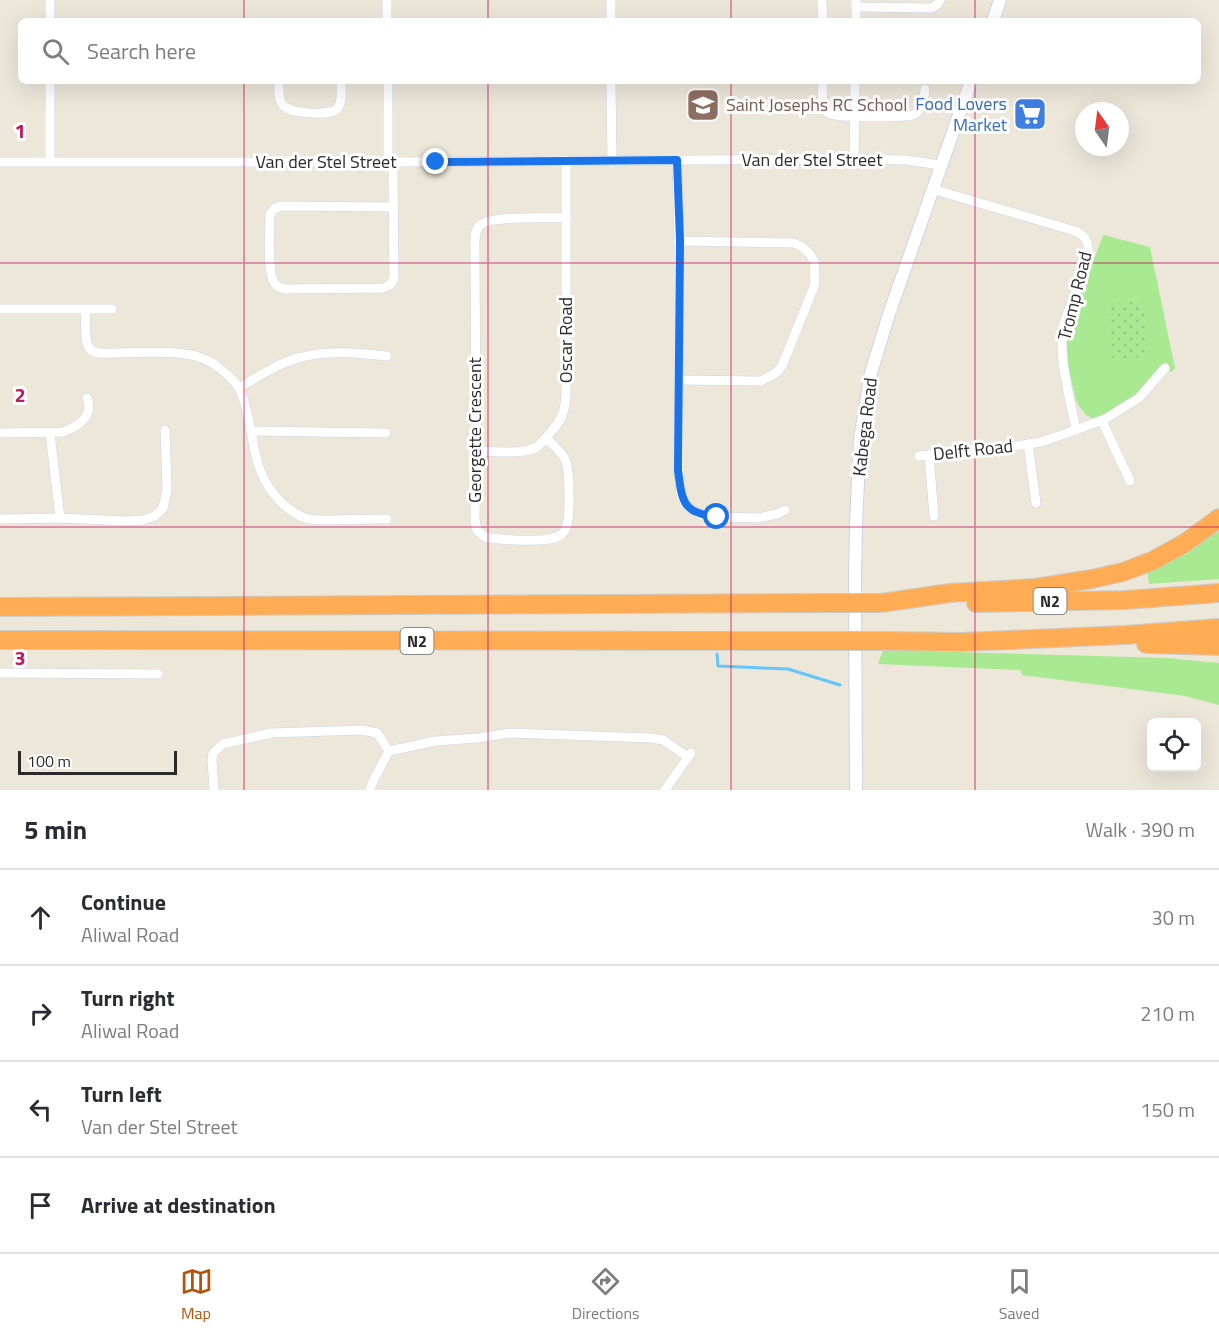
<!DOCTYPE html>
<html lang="en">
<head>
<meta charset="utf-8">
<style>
	body { margin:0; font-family:"Titillium Web",sans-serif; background:#f2f2f3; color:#2b2b33 }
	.controls { position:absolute; right:18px; bottom:18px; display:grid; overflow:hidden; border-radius:9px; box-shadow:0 6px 24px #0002 }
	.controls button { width:54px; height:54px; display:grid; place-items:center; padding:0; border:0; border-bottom:2px solid #e1e1e2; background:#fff; color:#2b2b33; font:30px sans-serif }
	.compass { position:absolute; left:1075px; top:102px; width:54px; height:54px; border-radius:50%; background:#fff; box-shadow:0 6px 24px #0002; rotate:346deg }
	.scale { position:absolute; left:18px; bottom:15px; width:159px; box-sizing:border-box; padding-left:6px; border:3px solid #2a2a2a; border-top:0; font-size:16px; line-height:21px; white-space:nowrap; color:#2a2a2a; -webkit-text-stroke:4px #fff; paint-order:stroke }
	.stop { position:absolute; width:18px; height:18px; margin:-14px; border:4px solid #1a73e8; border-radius:50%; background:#fff }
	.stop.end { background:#1a73e8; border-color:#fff; box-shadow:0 2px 6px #0008 }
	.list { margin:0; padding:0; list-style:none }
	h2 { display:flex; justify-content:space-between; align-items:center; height:78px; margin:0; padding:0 24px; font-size:26px }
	h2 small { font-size:20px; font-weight:400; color:#7c7c81 }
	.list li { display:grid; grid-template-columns:39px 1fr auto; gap:18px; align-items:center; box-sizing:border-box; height:96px; padding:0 24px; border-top:2px solid #e1e1e2 }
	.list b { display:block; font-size:22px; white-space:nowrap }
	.list p { margin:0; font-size:20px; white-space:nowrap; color:#7c7c81 }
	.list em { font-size:20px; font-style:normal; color:#7c7c81 }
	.icon { flex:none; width:33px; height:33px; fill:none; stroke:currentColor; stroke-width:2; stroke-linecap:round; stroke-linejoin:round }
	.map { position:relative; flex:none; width:1219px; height:790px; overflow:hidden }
	.search { position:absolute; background:#fff; box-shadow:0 6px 24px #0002; left:18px; right:18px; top:18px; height:66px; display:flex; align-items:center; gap:15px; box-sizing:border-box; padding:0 21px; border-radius:9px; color:#7c7c81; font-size:22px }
	.sheet { height:462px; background:#fff }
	nav { display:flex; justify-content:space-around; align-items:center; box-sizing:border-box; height:84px; border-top:2px solid #e1e1e2; background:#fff; font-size:16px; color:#7c7c81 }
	nav a { display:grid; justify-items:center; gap:3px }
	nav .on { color:#b45309 }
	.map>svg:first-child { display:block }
</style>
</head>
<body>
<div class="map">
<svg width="1219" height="790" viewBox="0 0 1219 790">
	<defs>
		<pattern id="park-dots" width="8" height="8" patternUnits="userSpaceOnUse" patternTransform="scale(1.5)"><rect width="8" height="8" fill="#a8e991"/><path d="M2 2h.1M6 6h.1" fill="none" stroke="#91c87d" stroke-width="1.8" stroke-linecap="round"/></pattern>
	</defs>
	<rect width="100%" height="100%" fill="#ede7da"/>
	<!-- grass -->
	<g fill="#a8e991">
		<path d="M1103,235L1150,247L1175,368L1171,373L1166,362L1129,401L1098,418H1092L1086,415L1078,405L1076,400C1070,372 1063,353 1070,324Z"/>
		<path d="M1219,531V579L1149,584L1147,568L1187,551Z"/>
		<path d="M883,650L1166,658L1219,663V705L1185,696L1022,675L1020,670L878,664Z"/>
	</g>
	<!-- park -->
	<path fill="url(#park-dots)" d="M1142,301L1149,356L1113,360L1107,305Z"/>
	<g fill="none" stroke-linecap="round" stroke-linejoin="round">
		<!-- stream -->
		<path stroke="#63c5fa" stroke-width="3" d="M717,654L718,666L788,669L840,685"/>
		<!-- minor casing -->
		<g stroke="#cfd2e4" stroke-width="10">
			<g id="minor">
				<path d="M50,0V21"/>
				<path d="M387,0V21"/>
				<path d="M611,0V21"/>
				<path d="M822,0L823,21"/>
				<path d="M856,0V21"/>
				<path d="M856,7L932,8L938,4L940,0"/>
				<path d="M50,81V161"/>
				<path d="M279,81C279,89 278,98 282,104C288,114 329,116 337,109C343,103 341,89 341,81"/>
				<path d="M388,81V162"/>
				<path d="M611,81L612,161"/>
				<path d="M823,81C823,90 820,107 828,113C836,119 901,117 913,115C924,109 924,100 925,89"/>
				<path d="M854,159L855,81"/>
				<path d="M677,160L679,241V470L681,496L687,506L702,516L717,517L758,518L777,514L785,510"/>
				<path d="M0,162H388L854,159L906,160L940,165"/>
				<path d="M393,162L394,277C392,284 390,286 383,288L285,289C281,288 279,288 276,285C266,275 270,231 270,215L274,209L281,206L393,207"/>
				<path d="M932,189L1075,231C1089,237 1090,248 1087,261L1064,323C1057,354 1070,398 1076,430"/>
				<path d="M0,309H112"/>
				<path d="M85,309C86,318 84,344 90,349C95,355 109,353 116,353C146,353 194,347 218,367C225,373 236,381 240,390C257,429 247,470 282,503C288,509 297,515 305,518C314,521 327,520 337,520C353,519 370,519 387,519"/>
				<path d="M679,380L761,381L776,373L782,366L815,284L814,261L809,253L801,246L793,243L679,241"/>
				<path d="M239,388C259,376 280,362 302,357C329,350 360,353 387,356"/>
				<path d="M1102,421L1130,481"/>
				<path d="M251,431L386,433"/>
				<path d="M0,433L63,432C79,426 94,416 87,398"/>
				<path d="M50,433L60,518"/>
				<path d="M546,438C552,444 561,451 565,459C570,470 570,513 567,525C566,529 563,534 559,536C547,543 500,540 485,537L477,530L475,520L476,451L475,248C475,241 474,232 479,226C488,215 550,218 566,218"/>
				<path d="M1028,444L1036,503"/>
				<path d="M476,451C493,451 523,455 537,447C542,443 546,438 550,433C561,421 565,412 566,395V161"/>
				<path d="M929,455L934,516"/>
				<path d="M919,456L1010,447L1041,442L1076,430L1105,419L1139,398L1165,368"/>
				<path d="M0,519L60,518L127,521L143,520L155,516L163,508L167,490L165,430"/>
				<path d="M0,673L158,674"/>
				<path d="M214,790L212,760L213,753L223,744L271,733L361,730L377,733L389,751"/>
				<path d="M370,790L373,781L389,751L435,741L478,738L509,733L651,738L663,740L688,757"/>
				<path d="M665,790L691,753"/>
			</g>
		</g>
		<!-- tertiary casing -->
		<g stroke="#cfd2e4" stroke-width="14">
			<g id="tertiary">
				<path d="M993,21L1000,0"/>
				<path d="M856,790L855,576L856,524L860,438L871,373L889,314L971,81"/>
			</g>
		</g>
		<!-- motorway casing -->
		<g stroke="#ccc" stroke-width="20">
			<g id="motorway">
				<path d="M881,603L950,593L1035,588L1092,579L1123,572L1152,561L1185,543L1219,518"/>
				<path d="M976,603L1125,600L1219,593"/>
				<path d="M0,607L834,603"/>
				<path d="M0,640L835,641"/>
				<path d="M884,641L963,642L1125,635L1219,628"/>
				<path d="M1146,644L1219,646"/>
			</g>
		</g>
		<!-- minor -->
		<use href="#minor" stroke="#fff" stroke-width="9"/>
		<!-- tertiary -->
		<use href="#tertiary" stroke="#fff" stroke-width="12"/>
		<!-- motorway -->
		<use href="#motorway" stroke="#ffac54" stroke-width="18"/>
		<!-- motorway-bridge casing -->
		<g stroke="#ccc" stroke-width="20" stroke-linecap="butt">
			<g id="motorway-bridge">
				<path d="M834,603H881"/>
				<path d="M835,641H884"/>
			</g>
		</g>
		<!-- motorway-bridge -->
		<use href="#motorway-bridge" stroke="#ffac54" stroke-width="18"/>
	</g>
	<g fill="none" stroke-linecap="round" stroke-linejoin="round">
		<!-- route -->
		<path stroke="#1a73e8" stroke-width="8" d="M436,162L677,160L680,241L678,470C682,501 682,513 717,517"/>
	</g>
	<!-- grid -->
	<path fill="none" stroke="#c2185b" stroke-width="1.5" stroke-opacity="0.55" d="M244,0V21M488,0V21M731,0V21M975,0V21M244,81V790M488,81V790M731,81V790M975,81V790M0,263H1219M0,527H1219"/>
	<!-- icons -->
	<defs>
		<g id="school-square" transform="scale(1.725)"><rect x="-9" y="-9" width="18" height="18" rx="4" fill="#8d6e63" stroke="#fff"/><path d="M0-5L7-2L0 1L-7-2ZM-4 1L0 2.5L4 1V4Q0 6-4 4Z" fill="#fff"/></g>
		<g id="supermarket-square" transform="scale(1.725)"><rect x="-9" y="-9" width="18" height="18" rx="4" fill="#3f7fe0" stroke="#fff"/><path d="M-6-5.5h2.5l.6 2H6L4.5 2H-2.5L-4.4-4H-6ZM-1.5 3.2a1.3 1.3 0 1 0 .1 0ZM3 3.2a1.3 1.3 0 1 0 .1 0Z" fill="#fff"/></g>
	</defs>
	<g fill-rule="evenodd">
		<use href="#school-square" x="703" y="105"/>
		<use href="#supermarket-square" x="1030" y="114"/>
	</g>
	<g text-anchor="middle" stroke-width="6" stroke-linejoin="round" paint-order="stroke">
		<!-- shield labels -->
		<g fill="#fff" stroke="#6a6a6a" stroke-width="1.5">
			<rect x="1033.5" y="588" width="33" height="26" rx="4.5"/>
			<rect x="400.5" y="628" width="33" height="26" rx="4.5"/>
		</g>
		<g font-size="16" font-weight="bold" fill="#2a2a2a">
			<text x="1050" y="607">N2</text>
			<text x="417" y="647">N2</text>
		</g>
		<!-- shop labels -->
		<g font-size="18" fill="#366cbe" stroke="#fff" text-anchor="end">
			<text x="1007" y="110">Food Lovers<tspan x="1007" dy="21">Market</tspan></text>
		</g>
		<!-- education labels -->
		<g font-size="18" fill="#785e54" stroke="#fff" text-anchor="start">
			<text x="726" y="111">Saint Josephs RC School</text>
		</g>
		<!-- street labels -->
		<g font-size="18" fill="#2a2a2a" stroke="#fff">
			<text x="812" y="166">Van der Stel Street</text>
			<text x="326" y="168">Van der Stel Street</text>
			<text transform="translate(1075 296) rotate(-76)" y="6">Tromp Road</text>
			<text transform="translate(566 340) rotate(-90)" y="6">Oscar Road</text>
			<text transform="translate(865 427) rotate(-83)" y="6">Kabega Road</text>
			<text transform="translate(475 430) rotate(-90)" y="6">Georgette Crescent</text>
			<text transform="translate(973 450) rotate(-6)" y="6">Delft Road</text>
		</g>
	</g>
	<g font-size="20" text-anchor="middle" font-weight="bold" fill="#c2185b" stroke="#fff" stroke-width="6" stroke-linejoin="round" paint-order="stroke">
		<text x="20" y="138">1</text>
		<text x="20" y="402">2</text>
		<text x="20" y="665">3</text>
	</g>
</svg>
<div class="controls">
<button><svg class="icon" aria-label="locate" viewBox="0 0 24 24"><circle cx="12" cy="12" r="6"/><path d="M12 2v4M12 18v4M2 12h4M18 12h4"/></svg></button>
</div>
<svg class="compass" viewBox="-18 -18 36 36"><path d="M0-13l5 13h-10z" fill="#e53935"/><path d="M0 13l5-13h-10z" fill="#7c7c81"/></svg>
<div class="scale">100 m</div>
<div class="stop" style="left:717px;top:517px"></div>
<div class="stop end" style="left:436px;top:162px"></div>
<div class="search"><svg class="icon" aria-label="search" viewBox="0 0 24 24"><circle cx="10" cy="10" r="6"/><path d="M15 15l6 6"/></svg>Search here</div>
</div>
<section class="sheet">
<h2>5 min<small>Walk · 390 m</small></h2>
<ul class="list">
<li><svg class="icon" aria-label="ahead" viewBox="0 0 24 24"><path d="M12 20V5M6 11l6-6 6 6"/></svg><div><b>Continue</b><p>Aliwal Road</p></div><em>30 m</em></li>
<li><svg class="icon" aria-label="right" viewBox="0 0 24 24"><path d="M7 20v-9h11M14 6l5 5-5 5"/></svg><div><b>Turn right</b><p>Aliwal Road</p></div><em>210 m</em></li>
<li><svg class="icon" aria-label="left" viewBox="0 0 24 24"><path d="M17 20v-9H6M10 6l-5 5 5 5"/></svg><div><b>Turn left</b><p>Van der Stel Street</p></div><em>150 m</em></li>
<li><svg class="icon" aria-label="arrive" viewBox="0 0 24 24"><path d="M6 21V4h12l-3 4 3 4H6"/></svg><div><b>Arrive at destination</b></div></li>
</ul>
</section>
<nav>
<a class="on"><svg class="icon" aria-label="map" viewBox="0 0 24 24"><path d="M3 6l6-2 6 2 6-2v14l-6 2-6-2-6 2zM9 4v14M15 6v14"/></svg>Map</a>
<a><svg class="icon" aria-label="directions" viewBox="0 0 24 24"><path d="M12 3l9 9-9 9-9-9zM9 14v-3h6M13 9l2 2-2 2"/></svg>Directions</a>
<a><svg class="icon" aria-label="saved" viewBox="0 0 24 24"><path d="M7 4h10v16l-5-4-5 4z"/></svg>Saved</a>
</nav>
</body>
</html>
